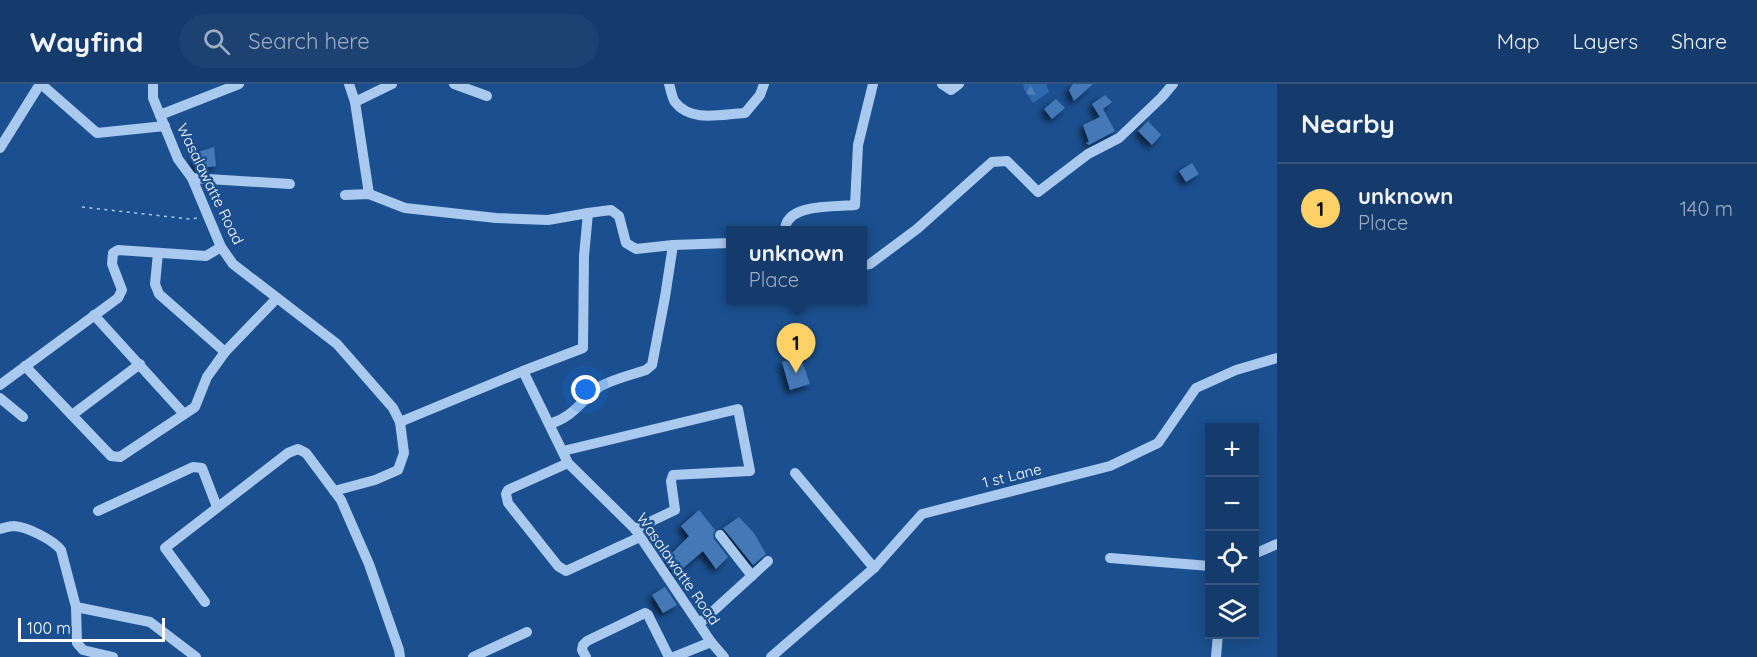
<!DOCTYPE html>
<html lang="en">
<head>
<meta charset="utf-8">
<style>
	body { margin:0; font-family:Quicksand,sans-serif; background:#1d4271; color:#f1f3f6 }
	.controls { position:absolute; right:18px; bottom:18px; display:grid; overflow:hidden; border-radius:0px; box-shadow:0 3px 15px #0003 }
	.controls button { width:54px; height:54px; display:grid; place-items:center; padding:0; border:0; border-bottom:2px solid #33557e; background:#143b6b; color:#f1f3f6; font:30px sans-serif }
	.scale { position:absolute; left:18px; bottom:15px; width:147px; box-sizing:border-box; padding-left:6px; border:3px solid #fff; border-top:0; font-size:16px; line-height:21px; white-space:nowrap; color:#fff; -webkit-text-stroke:4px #1b4f8f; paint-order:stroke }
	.you { position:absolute; left:586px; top:306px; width:21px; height:21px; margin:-15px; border:4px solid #fff; border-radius:50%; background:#1a73e8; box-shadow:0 0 0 9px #1a73e833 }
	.badge { display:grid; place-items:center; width:39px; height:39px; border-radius:50%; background:#ffd166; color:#111; font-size:20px; font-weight:700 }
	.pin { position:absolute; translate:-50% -50px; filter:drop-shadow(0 2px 3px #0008) }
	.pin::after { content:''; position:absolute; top:32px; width:21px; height:18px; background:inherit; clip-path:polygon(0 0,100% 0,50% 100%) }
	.popup { position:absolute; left:726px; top:142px; width:141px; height:78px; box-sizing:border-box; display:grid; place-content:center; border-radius:0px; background:#143b6b; filter:drop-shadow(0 2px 4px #0005); font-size:20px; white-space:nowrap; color:#9dadc1 }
	.popup b { font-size:22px; color:#f1f3f6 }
	.popup::after { content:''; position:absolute; left:50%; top:100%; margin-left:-12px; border:12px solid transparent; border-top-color:#143b6b }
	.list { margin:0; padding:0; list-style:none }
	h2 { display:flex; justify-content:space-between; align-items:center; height:78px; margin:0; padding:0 24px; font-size:26px }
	h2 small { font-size:20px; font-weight:400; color:#9dadc1 }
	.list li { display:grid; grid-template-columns:39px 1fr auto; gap:18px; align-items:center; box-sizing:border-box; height:90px; padding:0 24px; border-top:2px solid #33557e }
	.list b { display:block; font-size:22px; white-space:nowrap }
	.list p { margin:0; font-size:20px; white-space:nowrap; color:#9dadc1 }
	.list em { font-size:20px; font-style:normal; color:#9dadc1 }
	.icon { flex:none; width:33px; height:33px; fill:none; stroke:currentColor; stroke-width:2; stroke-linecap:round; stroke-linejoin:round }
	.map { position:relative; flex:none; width:1277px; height:573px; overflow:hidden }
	header { display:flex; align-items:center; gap:36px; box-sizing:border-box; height:84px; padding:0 30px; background:#143b6b; border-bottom:2px solid #33557e }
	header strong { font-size:28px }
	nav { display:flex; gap:33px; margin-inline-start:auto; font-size:21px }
	.search { width:420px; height:54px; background:#1d4271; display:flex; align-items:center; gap:15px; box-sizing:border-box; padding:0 21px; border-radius:33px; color:#9dadc1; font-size:22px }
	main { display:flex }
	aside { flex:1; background:#143b6b }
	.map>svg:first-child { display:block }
</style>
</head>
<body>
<header>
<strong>Wayfind</strong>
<div class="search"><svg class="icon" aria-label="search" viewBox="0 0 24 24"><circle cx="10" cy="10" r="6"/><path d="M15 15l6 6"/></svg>Search here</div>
<nav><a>Map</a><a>Layers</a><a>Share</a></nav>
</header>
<main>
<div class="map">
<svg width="1277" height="573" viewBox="0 0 1277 573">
	<defs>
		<pattern id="forest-firs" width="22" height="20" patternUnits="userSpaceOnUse" patternTransform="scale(1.5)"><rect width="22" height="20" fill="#2e69ad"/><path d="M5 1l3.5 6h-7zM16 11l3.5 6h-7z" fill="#4d80b9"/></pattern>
		<filter id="shadow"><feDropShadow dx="-4" dy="4" stdDeviation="3" flood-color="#0009"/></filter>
	</defs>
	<rect width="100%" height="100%" fill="#1b4f8f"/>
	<!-- forest -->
	<path fill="url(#forest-firs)" d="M1023,0H1046L1049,8L1033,19L1024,5Z"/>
	<!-- building -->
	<g fill="#4478b7" filter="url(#shadow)">
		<path d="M1073,0H1093L1074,17L1069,6Z"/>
		<path d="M1105,11L1112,18L1103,25L1115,47L1089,61L1086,59L1089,58L1083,41L1100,33L1092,20Z"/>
		<path d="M1056,15L1065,24L1052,35L1044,25Z"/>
		<path d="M1148,37L1161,51L1152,61L1138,47Z"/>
		<path d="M214,63L216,82L195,85V69Z"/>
		<path d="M1192,79L1199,90L1186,98L1179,87Z"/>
		<path d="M800,272L810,300L790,306L782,278Z"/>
		<path d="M699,426L715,446L713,451L714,455L728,473L716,485L703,467L675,491L665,476L689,452L681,442Z"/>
		<path d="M739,433L754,449L766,470L753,481L723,444Z"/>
		<path d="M665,503L677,521L663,529L652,511Z"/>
	</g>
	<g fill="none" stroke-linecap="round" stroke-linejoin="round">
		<!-- path -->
		<path stroke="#a9c9ee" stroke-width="1.5" stroke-dasharray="3 4.5" stroke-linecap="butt" d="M82,123L189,135L197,134"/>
		<!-- minor -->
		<g stroke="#a9c9ee" stroke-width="10">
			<path d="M41,0L97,49L165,42"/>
			<path d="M153,0V14L178,75L192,94L221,163L233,180L337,260L393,324L400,338L523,287L568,379L635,445L711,558L724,573"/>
			<path d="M349,0L355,18L369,110"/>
			<path d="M454,0L487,12"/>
			<path d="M669,0C671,6 672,14 675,18C691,39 722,30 745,29L760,11L764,0"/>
			<path d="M942,0L951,6L959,0"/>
			<path d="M355,18L392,0"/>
			<path d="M160,31L239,0"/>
			<path d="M0,64L40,0"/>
			<path d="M192,94L290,100"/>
			<path d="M345,111L369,110L405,124L496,134L548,136L588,129L584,172L583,264L523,287"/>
			<path d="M588,129L611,126L619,132L626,159L636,165L673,161L730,159"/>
			<path d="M785,146C786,119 835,123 855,121L858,61L873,0"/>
			<path d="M158,169L155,200L159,210L225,268"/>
			<path d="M862,182L870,180L917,145L992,78L1007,77L1038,108L1088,70L1119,54L1162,13L1173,0"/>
			<path d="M94,231L184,330"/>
			<path d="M25,282L111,372L120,373L195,323L207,293L225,268L277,214"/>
			<path d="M0,301L118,214L122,206L112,180L113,169L118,166L206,172L221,163"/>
			<path d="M0,314L23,333"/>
			<path d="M72,331L140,280"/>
			<path d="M550,340C574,332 579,319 598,304C606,297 634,290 646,286L652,281L665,213L673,161"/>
			<path d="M563,367L738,325L750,387L673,391L671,397L675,426L635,445"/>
			<path d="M568,379L508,406L506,410L508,419L558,482L566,487L640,453"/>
			<path d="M795,389L874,484"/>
			<path d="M334,407L375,396L398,386L404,369L400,338"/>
			<path d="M98,427L193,383L202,384L217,423"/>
			<path d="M0,445C4,444 10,442 14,442C28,443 53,456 61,466L76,523L77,559L83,566L113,573"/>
			<path d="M720,451L752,492"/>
			<path d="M1254,470L1277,460"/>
			<path d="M1110,474L1210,482"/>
			<path d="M205,518L165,464L288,369L298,365L306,369L341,416L369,480L399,566L400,573"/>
			<path d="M76,523L150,538L196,573"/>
			<path d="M699,540L768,477"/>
			<path d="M473,573L527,548"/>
			<path d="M586,573L582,566L583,561L587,557L645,529L648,531L669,573"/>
			<path d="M674,573L711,558"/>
			<path d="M771,573L874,484L922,430L1110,382L1158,359L1196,304L1236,286L1277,274"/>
			<path d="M1216,573L1218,550"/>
		</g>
	</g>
	<g text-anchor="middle" stroke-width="5" stroke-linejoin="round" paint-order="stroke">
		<!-- street labels -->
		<g font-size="15" fill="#fff" stroke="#1b4f8f">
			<text transform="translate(210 100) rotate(64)" y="5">Wasalawatte Road</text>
			<text transform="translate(1012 392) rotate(-14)" y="5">1 st Lane</text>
			<text transform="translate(678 485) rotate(55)" y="5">Wasalawatte Road</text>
		</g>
	</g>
</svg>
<div class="controls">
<button>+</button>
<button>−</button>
<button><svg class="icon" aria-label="locate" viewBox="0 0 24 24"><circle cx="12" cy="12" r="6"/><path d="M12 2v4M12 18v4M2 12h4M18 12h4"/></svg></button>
<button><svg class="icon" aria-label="layers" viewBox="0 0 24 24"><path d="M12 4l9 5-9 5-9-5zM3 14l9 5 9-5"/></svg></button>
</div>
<div class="scale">100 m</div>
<div class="you"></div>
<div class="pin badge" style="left:796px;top:289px">1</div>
<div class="popup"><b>unknown</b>Place</div>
</div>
<aside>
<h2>Nearby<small></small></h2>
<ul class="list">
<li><span class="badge">1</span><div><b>unknown</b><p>Place</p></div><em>140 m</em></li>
</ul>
</aside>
</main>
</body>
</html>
